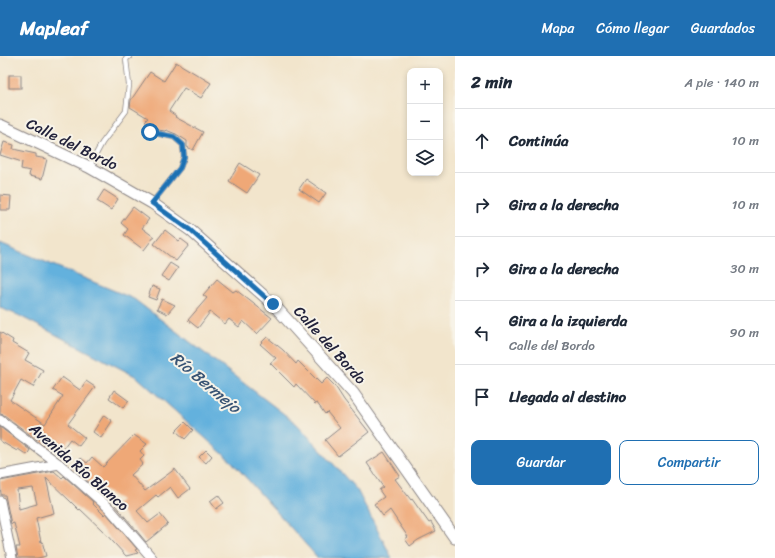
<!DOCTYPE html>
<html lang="es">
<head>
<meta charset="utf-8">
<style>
	body { margin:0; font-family:Sriracha,sans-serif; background:#f2f2f3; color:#1f2937 }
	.controls { position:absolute; right:12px; top:12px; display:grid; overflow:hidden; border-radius:8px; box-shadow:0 2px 6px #0003 }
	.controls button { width:36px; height:36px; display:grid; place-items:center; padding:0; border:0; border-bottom:1px solid #e0e1e3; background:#fff; color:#1f2937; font:20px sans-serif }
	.stop { position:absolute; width:12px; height:12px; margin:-9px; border:3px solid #1f6fb2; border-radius:50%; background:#fff }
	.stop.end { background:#1f6fb2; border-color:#fff; box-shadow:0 1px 4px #0008 }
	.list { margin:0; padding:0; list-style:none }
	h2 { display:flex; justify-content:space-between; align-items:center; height:52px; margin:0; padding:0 16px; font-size:17px }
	h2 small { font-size:13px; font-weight:400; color:#747a83 }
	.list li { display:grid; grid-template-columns:26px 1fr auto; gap:12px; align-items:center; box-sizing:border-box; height:64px; padding:0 16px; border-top:1px solid #e0e1e3 }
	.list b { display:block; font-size:15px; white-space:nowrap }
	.list p { margin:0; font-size:13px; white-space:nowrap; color:#747a83 }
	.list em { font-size:13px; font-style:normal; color:#747a83 }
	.actions { display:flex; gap:8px; padding:12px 16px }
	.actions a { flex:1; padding:9px 0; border:1px solid #1f6fb2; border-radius:8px; text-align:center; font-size:14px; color:#1f6fb2 }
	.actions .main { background:#1f6fb2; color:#fff }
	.icon { flex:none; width:22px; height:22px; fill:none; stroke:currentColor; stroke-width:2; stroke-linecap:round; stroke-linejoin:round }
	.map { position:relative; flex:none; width:455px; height:502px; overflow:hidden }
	header { display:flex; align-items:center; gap:24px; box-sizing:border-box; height:56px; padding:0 20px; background:#1f6fb2; color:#fff }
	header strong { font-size:19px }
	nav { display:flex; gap:22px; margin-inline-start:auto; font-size:14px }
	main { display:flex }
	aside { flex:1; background:#fff }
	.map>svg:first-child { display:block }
</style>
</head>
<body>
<header>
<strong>Mapleaf</strong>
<nav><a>Mapa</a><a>Cómo llegar</a><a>Guardados</a></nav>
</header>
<main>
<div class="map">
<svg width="455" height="502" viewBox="0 0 455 502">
	<rect width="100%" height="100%" fill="#f7f3e8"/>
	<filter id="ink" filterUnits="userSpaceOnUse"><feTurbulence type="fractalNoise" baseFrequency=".025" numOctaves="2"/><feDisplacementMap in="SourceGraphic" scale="8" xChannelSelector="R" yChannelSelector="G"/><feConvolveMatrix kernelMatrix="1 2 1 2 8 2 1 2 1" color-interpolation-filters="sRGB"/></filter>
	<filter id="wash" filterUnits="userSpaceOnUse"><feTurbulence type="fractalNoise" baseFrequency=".012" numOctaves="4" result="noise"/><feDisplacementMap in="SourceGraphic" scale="16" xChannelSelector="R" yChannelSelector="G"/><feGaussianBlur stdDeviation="0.9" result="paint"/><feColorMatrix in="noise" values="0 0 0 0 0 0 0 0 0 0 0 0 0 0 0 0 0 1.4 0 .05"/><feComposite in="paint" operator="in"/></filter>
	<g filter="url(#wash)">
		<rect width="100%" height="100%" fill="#f2e5cc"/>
		<!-- water -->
		<path fill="#63b1dd" stroke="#426a8c" d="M0,187L134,243L297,368L357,434L392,502H318L232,406L137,321L18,259L0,252Z"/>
		<g id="blocks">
			<!-- building -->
			<g fill="#efa877" fill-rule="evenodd">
				<path d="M176,6L211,27L201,42L184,32L169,55L176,60L175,61L203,76L193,94L187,91V85L176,78L166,74L165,75L158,74L145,65L148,62L130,51L131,44L150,16L164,25Z"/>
				<rect x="9" y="19" width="12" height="13"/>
				<path d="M4,86L14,89L13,93L36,98V101L47,103L42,123L29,120L30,115L21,113L22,106L0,99Z"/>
				<path d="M240,107L259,119L247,137L229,125Z"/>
				<path d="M306,123L326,137L319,147L299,133Z"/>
				<path d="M104,134L118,143L111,154L97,145Z"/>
				<path d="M0,139L11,140L10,154H0Z"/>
				<path d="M133,151L149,163L142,172L154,181L144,194L124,179L128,173L121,167Z"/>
				<path d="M165,174L179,185L181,183L189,189L176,205L154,188Z"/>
				<path d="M170,207L178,212L169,225L161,220Z"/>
				<path d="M217,223L233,236L236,234L272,262L257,278L243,265L239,271L229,263L225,268L210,256L198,272L188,264L207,242L203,239Z"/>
				<path d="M152,230L160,233L156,244L148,241Z"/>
				<path d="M162,243L175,249L167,258L157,253Z"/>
				<path d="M0,276L13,284L12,287L29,297L25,304L43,314L33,331L21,324L10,344L45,368L63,340L53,334L62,321L80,334L86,325L95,331L68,368L85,382L79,390L70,383L60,396L52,390L50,392L38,382L37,384L4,359L0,358Z"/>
				<path d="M267,281L283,294L296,308L298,305L321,328L327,322L335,330L344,344L369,376L338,400L325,384L340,372L327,356L325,358L317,347L315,348L296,328L294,331L270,307L276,302L260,288Z"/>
				<path d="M114,334L129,345L123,352L109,342Z"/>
				<path d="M104,359L112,365L101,382L93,376Z"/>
				<path d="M185,366L193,374L185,383L176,375Z"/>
				<path d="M0,371L30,394L27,399L18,393L17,395L0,385Z"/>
				<path d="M134,379L147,388L140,395L144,400L140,404L143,408L131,419L145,435L175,413L190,433L178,442L170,431L158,441L156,439L137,455L148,467L160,458L168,468L146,486L115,449L121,444L102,433L100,436L72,412L81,402L87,407L92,401L103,411Z"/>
				<path d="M206,394L212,400L206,407L199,401Z"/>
				<path d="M384,396L400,420L395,423L411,444L412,443L429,467L431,466L436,475L418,484L410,490L405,483L408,481L390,454L383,460L374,448L384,441L379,434L383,431L367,407Z"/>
				<path d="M54,415L62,422L64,420L93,446L92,447L104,459L106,457L137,493L135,494L138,497L126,500L102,474L80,453L79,454L70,445L46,422L54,457L36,462L41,486L42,485L46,500L38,502H18L16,491H20L14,467L11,468L5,439H1L0,425ZM33,432L37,448L19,453L17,434Z"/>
				<path d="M218,439L224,447L216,453L210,445Z"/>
			</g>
		</g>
	</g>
	<g filter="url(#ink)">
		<use href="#blocks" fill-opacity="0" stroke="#8a8484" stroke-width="1"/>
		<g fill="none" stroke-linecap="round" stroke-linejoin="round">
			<!-- service casing -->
			<g stroke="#8a8484" stroke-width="6">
				<g id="service">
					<path d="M150,76L174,81L183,89L184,101L180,112L152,147"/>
					<path d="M89,111L102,87L126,55L129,29L126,3L130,0"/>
				</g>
			</g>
			<!-- minor casing -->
			<g stroke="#8a8484" stroke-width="11">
				<g id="minor">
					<path d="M0,364L59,408L109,452L152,502"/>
					<path d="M0,419L59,408"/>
					<path d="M0,445L12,502"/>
				</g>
			</g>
			<!-- tertiary casing -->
			<g stroke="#8a8484" stroke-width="13">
				<path id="tertiary" d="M0,69L89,111L152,147L190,174L273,248L353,337L455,482"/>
			</g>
			<!-- service -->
			<use href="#service" stroke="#fff" stroke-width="4.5"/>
			<!-- minor -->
			<use href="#minor" stroke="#fff" stroke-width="9"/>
			<!-- tertiary -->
			<use href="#tertiary" stroke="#fff" stroke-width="11"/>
		</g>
	</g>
	<g fill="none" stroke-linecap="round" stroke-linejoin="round" filter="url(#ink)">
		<!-- route -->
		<path stroke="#1f6fb2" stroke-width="5" d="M150,76L174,81L183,89L184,101L180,112L152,147L190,174L273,248"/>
	</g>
	<g text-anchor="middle" stroke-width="4" stroke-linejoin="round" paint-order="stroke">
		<!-- street labels -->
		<g font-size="15" fill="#22223b" stroke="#f7f3e8">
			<text transform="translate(72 88) rotate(26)" y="5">Calle del Bordo</text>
			<text transform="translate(330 289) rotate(48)" y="5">Calle del Bordo</text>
			<text transform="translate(79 411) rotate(41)" y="5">Avenida Río Blanco</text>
		</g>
		<!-- water labels -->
		<g font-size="16" font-style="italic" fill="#395474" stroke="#f7f3e8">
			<text transform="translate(206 326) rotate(40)" y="6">Río Bermejo</text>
		</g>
	</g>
</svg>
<div class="controls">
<button>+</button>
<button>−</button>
<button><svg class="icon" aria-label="layers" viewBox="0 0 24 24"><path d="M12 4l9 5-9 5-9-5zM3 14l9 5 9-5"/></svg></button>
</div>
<div class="stop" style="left:150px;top:76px"></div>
<div class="stop end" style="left:273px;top:248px"></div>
</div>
<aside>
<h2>2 min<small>A pie · 140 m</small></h2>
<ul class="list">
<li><svg class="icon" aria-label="ahead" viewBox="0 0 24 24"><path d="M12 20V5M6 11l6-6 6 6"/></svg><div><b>Continúa</b></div><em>10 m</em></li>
<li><svg class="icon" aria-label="right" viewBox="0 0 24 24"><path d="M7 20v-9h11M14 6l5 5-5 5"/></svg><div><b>Gira a la derecha</b></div><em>10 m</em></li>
<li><svg class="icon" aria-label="right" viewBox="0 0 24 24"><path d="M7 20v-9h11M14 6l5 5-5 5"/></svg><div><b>Gira a la derecha</b></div><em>30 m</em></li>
<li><svg class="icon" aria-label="left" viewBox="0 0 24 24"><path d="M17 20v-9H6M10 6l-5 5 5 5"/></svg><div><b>Gira a la izquierda</b><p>Calle del Bordo</p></div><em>90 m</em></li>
<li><svg class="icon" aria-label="arrive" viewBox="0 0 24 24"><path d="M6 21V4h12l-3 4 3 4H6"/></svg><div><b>Llegada al destino</b></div></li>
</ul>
<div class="actions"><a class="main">Guardar</a><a>Compartir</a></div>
</aside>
</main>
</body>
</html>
